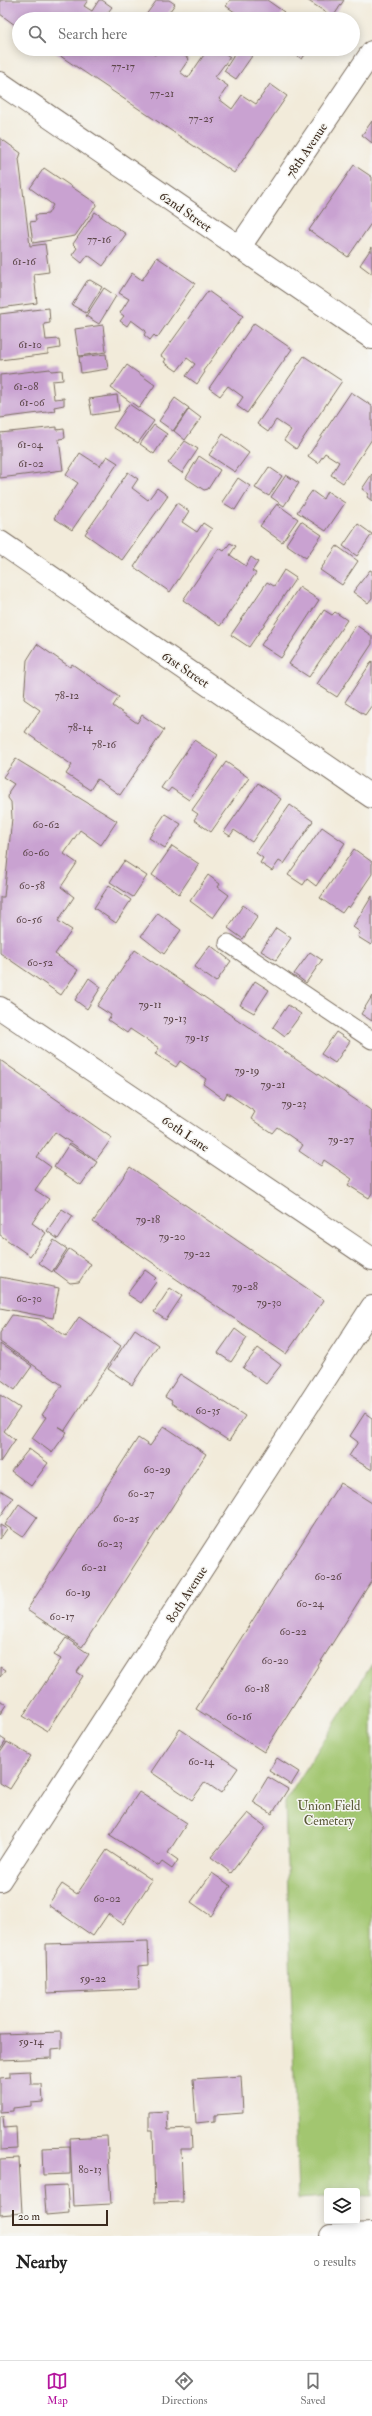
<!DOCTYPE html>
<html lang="en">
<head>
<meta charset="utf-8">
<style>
	body { margin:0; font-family:"IM FELL Double Pica",serif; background:#f6f6f6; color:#222 }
	.controls { position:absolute; right:12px; bottom:12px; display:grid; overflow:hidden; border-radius:4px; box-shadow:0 2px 10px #0003 }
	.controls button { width:36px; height:36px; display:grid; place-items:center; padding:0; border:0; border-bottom:1px solid #e0e0e0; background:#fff; color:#222; font:20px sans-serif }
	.scale { position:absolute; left:12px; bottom:10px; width:96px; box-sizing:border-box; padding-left:4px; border:2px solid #3b2a1e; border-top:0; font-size:11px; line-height:14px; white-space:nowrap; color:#3b2a1e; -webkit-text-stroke:3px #f6f6f2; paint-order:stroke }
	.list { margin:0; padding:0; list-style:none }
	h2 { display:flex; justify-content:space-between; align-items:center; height:52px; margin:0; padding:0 16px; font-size:17px }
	h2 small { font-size:13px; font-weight:400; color:#767676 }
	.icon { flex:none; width:22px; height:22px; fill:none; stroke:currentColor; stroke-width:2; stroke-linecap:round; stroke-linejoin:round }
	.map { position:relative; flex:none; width:372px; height:2236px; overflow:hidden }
	.search { position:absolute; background:#fff; box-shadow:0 2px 10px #0003; left:12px; right:12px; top:12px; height:44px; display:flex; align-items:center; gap:10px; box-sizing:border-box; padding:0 14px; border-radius:22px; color:#767676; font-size:15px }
	.sheet { height:124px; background:#fff }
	nav { display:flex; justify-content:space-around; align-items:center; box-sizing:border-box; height:56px; border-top:1px solid #e0e0e0; background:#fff; font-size:11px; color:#767676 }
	nav a { display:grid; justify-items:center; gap:2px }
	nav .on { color:#b5179e }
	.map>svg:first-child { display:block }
</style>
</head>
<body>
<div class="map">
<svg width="372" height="2236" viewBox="0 0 372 2236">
	<rect width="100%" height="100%" fill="#f6f6f2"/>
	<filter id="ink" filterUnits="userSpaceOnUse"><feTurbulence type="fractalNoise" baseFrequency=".025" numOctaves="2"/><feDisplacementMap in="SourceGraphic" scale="8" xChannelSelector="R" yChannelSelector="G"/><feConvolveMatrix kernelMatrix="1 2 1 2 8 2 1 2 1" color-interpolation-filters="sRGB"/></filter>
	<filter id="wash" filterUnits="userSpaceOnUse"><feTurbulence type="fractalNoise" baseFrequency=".012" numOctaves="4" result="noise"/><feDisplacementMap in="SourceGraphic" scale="16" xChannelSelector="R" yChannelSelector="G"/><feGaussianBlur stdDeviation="0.9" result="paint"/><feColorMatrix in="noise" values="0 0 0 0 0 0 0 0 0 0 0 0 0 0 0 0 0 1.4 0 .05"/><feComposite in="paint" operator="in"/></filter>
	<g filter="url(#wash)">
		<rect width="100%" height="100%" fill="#f2ebda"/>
		<!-- green -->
		<path fill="#a2c670" stroke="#6e7847" d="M372,1664V2196H357V2191H327V2197L298,2199L285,1802Z"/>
		<g id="blocks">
			<!-- building -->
			<g fill="#c9a2d1">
				<path d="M0,0H88L84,6L92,11L99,0H102L112,7L103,19H19V28L0,14Z"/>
				<path d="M157,0H169L175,4L164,19H149L145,16Z"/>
				<path d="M230,0H267L284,12L278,19H245L226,6Z"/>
				<path d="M307,0H344L333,17Z"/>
				<path d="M50,49H146L155,55L159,49H175L189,59L180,72L188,78L208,49H219L230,57L215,77L228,86L219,99L232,109L242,95L256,104L270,84L287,96L234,173Z"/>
				<path d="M238,49L252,56L236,79L224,71Z"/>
				<path d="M287,49H309L302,59Z"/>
				<path d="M372,121V143L362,135Z"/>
				<path d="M0,138L21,153L19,159L30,246L45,244L49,272L34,274L37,303L0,308Z"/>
				<path d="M354,165L372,177V222L348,257L309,230Z"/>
				<path d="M44,168L97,204L75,236L33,243L30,222L36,221L35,215L48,214L53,205L30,188Z"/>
				<path d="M95,212L126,234L103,266L88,255L82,263L72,255L77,248L73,244Z"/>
				<path d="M372,247V274L360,265Z"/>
				<path d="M157,257L195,283L157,338L154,335L150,340L144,335L146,331L131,320L127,326L120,321L124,316L120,313L129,299L119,293L132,273L142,280Z"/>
				<path d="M90,280L102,287L86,313L72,305L87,281Z"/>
				<path d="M104,288L116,296L99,324L86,316Z"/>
				<path d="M208,291L243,316L203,371L205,372L197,384L186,376L195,364L187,358L177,371L164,362L166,359L161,356Z"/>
				<path d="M49,308L50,323L44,324L46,340L59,339L60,348L48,350V354L0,360V314Z"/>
				<path d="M254,323L292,349L247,413L237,406L243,397L228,386L220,396L209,388Z"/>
				<path d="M103,325L106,352L79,356L75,329Z"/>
				<path d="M106,354L108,369L81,373L79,357Z"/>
				<path d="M304,356L342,381L296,449L284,440L291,430L276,420L268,432L257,424Z"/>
				<path d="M127,365L155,385L139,408L111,388Z"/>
				<path d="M50,369L51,371L62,370L63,380L52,381L54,399L64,398V405L54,407L55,411L0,418V375Z"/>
				<path d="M351,392L372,406V439L343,483L331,475L339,462L325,453L318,463L308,456Z"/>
				<path d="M117,395L119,411L92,415L89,399Z"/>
				<path d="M175,398L189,408L173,431L159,421Z"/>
				<path d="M129,404L154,421L138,443L113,428Z"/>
				<path d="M189,409L201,418L185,440L174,431Z"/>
				<path d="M154,425L167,434L154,454L140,444Z"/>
				<path d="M57,427V430L64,429L65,438L59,439L63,470L0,478V433Z"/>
				<path d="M223,434L249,453L235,472L209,455Z"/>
				<path d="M185,441L198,449L182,473L168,463Z"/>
				<path d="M80,453L100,466L107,456L118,463L72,530L54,518L78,483L66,475Z"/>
				<path d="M199,456L220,470L208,489L204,490L186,478Z"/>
				<path d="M269,467L282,476L269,496L255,488Z"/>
				<path d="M128,472L138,479L132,488L148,500L157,488L168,496L122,560L85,534Z"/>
				<path d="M372,474V501L367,497L369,494L362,489Z"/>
				<path d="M286,475L299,483L284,506L271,497Z"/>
				<path d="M238,478L250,486L235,510L222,502Z"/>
				<path d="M312,491L323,499L327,491L345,503L326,531L297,512Z"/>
				<path d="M177,503L189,511L182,522L197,532L203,523L212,529L170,592L134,567Z"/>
				<path d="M277,504L298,519L282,542L260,526Z"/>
				<path d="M301,521L322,535L306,558L286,544Z"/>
				<path d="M358,524L372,534L357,556L343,546Z"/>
				<path d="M230,543L236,546L230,555L246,566L251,557L258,562L252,571L256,573L220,626L183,600L219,548L224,551Z"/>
				<path d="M337,546L358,561L342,585L320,570Z"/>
				<path d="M284,570L296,578L249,647L231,635L267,582L274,586Z"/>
				<path d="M370,570L372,571V598L368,603L353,592Z"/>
				<path d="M299,587L319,600L281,658L261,645Z"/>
				<path d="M324,610L332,615L335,612L347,620L309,677L289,664Z"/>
				<path d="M356,625L372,636V644L337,697L317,684Z"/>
				<path d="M37,644L70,667L72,664L119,697L113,706L137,723L142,715L164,730L120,795L97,779L90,790L66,774L72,765L25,732L40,710L24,699L27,660Z"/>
				<path d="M372,661V705L365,715L345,702Z"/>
				<path d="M194,740L218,756L189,800L171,788L168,792L161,788Z"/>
				<path d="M16,759L117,821L101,845L80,830L64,854L77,863L61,887L74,897L58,921L72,930L55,954L78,970L61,995L0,953V897H4L12,818L11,802L8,798L9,791L14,784L3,777Z"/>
				<path d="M226,762L249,778L211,832L194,820L198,814L192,810Z"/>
				<path d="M258,783L281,799L252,842L234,830L230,836L224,832Z"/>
				<path d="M290,805L313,821L284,864L279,861L272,871L260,863L263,858L256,853Z"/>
				<path d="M165,814L181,824L165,848L149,838Z"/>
				<path d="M322,827L345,843L316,886L307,879L303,885L288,875Z"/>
				<path d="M172,846L199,864L179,894L152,875Z"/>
				<path d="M354,849L372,862V874L349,908L347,906L342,913L320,898Z"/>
				<path d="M124,861L147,876L133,897L110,882Z"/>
				<path d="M208,875L220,884L218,887L229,895L213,918L190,901Z"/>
				<path d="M109,885L131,900L116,923L94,908Z"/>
				<path d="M372,896V944L371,945L358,937L360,932L353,927Z"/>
				<path d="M243,905L258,916L243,939L228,928Z"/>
				<path d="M158,913L181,930L164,954L141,936Z"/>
				<path d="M276,928L291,938L276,960L261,951Z"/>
				<path d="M210,945L231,961L216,982L194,967Z"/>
				<path d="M135,950L372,1111V1193L369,1198L348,1185L352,1179L324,1160L321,1166L299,1151L303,1145L277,1127L272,1133L251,1119L255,1112L227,1093L224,1099L203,1084L206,1079L180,1061L176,1067L155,1054L159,1048L130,1029L127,1033L108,1020L111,1015L97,1006Z"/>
				<path d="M310,952L322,960L306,983L294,974Z"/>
				<path d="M89,978L101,987L87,1009L75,1000Z"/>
				<path d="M255,981L269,990L254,1013L240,1005Z"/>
				<path d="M372,996V1021L361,1014Z"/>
				<path d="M288,1005L301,1014L285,1036L273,1027Z"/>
				<path d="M336,1032L350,1041L335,1063L321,1054Z"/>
				<path d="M0,1060L112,1138L96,1160L55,1132L37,1157L51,1167L35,1190L49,1199L32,1223L46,1233L30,1256L0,1235Z"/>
				<path d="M69,1144L97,1162L81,1185L54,1167Z"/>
				<path d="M130,1167L324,1300L286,1354L93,1222Z"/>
				<path d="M62,1209L73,1216L58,1239L47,1231Z"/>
				<path d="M54,1240L67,1249L52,1272L39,1263Z"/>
				<path d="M69,1249L91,1264L79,1282L70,1283L54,1271Z"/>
				<path d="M145,1270L156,1278L154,1280L156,1282L141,1303L127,1294Z"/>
				<path d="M0,1277L59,1288L53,1318L0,1308Z"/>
				<path d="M170,1288L182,1296L166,1320L154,1312Z"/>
				<path d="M12,1315L40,1319L66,1336L79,1317L121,1346L65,1430L58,1426L67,1432L52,1453L32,1438L46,1417L42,1415L62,1385L0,1342V1333Z"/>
				<path d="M135,1329L158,1345L132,1385L108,1369Z"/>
				<path d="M235,1329L247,1338L231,1362L218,1353Z"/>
				<path d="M0,1344L32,1366L15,1390L0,1379Z"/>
				<path d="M258,1348L281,1365L266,1384L243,1368Z"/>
				<path d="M180,1374L245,1416L229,1441L171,1403L172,1401L165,1397Z"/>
				<path d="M0,1395L20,1408L4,1431L15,1440L0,1462Z"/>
				<path d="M365,1413L372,1418V1470L349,1456L358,1442L350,1436Z"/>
				<path d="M164,1426L206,1454L82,1647L27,1610L138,1438L150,1446Z"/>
				<path d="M29,1449L48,1463L31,1486L11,1471Z"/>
				<path d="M340,1483L372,1503V1580L264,1752L196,1709Z"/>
				<path d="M0,1490L13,1498L0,1517Z"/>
				<path d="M19,1504L37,1517L23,1537L5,1525Z"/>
				<path d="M0,1525L7,1529L0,1539Z"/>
				<path d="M66,1638L89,1654L77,1672L83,1676L47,1731L23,1716L61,1659L54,1655Z"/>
				<path d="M0,1667L5,1670L0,1677Z"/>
				<path d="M0,1700L6,1705L0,1714Z"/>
				<path d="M180,1729L238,1768L221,1793L205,1782L192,1800L151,1772Z"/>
				<path d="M0,1737L6,1741L0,1750Z"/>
				<path d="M7,1742L31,1756L10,1789L0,1783V1753Z"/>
				<path d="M277,1758L299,1772L291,1785L269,1771Z"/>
				<path d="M268,1777L288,1789L272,1814L253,1802Z"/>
				<path d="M139,1792L187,1823L168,1853L178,1860L172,1869L162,1862L159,1866L110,1835Z"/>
				<path d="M248,1813L266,1827L231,1873L211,1857Z"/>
				<path d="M107,1850L152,1880L123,1924L108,1914L93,1936L48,1905L62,1884L77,1894Z"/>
				<path d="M212,1873L231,1886L211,1916L191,1902Z"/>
				<path d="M148,1941L149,1965L138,1966L139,1989L47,1993L46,1944Z"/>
				<path d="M62,2032V2048L52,2049V2058L0,2060V2034Z"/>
				<path d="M30,2071L31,2084H42L43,2102L31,2103V2106L13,2108V2111L0,2112V2078L10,2077V2072Z"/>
				<path d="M241,2076L243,2113L215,2115V2121L196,2123L193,2079Z"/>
				<path d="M167,2111L168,2130L191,2129L192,2149H181L183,2202L155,2203L153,2130H149V2112Z"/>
				<path d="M0,2116H3L4,2128L16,2127L17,2149L0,2150Z"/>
				<path d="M107,2136L111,2204L73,2206L70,2138Z"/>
				<path d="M70,2147V2174L43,2175L42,2148Z"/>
				<path d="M19,2158L22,2213L0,2215V2159Z"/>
				<path d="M67,2185L69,2213L46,2215L44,2186Z"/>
			</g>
		</g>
	</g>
	<g filter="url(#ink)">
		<use href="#blocks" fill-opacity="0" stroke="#7b6e60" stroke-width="1"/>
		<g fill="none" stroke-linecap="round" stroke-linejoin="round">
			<!-- lane casing -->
			<g stroke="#7b6e60" stroke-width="19">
				<path id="lane" d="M228,943L372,1040"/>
			</g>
			<!-- street casing -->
			<g stroke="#7b6e60" stroke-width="24">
				<g id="street">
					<path d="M0,83L372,338"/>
					<path d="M239,248L372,52"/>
					<path d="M0,542L372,797"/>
					<path d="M0,1008L372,1259"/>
					<path d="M331,2236L372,2234"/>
				</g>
			</g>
			<!-- secondary casing -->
			<g stroke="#7b6e60" stroke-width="24">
				<path id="secondary" d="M0,1880L372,1307"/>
			</g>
			<!-- lane -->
			<use href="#lane" stroke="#fff" stroke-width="17"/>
			<!-- street -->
			<use href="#street" stroke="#fff" stroke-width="22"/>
			<!-- secondary -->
			<use href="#secondary" stroke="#fff" stroke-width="22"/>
		</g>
	</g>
	<g text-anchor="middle" stroke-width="3" stroke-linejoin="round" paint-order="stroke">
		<!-- number labels -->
		<g font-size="11" fill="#5e484b">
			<text x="123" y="70">77-17</text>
			<text x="162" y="97">77-21</text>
			<text x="201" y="122">77-25</text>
			<text x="99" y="243">77-16</text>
			<text x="24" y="265">61-16</text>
			<text x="30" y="348">61-10</text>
			<text x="26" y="390">61-08</text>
			<text x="32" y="406">61-06</text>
			<text x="30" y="448">61-04</text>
			<text x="31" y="467">61-02</text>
			<text x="67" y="699">78-12</text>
			<text x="80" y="731">78-14</text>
			<text x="104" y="748">78-16</text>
			<text x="46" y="828">60-62</text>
			<text x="36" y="856">60-60</text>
			<text x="32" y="889">60-58</text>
			<text x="29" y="923">60-56</text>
			<text x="40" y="966">60-52</text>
			<text x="150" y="1008">79-11</text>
			<text x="175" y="1022">79-13</text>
			<text x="197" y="1041">79-15</text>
			<text x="247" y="1074">79-19</text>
			<text x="273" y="1088">79-21</text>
			<text x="294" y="1107">79-23</text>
			<text x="341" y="1143">79-27</text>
			<text x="148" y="1223">79-18</text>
			<text x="172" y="1240">79-20</text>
			<text x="197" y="1257">79-22</text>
			<text x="245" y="1290">79-28</text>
			<text x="29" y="1302">60-30</text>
			<text x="269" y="1306">79-30</text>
			<text x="208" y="1414">60-35</text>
			<text x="157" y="1473">60-29</text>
			<text x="141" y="1497">60-27</text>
			<text x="126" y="1522">60-25</text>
			<text x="110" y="1547">60-23</text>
			<text x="94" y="1571">60-21</text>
			<text x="328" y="1580">60-26</text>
			<text x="78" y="1596">60-19</text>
			<text x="310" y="1607">60-24</text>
			<text x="62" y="1620">60-17</text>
			<text x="293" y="1635">60-22</text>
			<text x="275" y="1664">60-20</text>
			<text x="257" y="1692">60-18</text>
			<text x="239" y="1720">60-16</text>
			<text x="201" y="1765">60-14</text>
			<text x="107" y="1902">60-02</text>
			<text x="93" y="1982">59-22</text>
			<text x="31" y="2045">59-14</text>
			<text x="90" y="2173">80-13</text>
		</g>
		<!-- street labels -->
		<g font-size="13" fill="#3b2a1e" stroke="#f6f6f2">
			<text transform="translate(306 150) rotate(-56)" y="5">78th Avenue</text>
			<text transform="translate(186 211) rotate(35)" y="5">62nd Street</text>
			<text transform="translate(186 669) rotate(34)" y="5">61st Street</text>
			<text transform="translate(186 1133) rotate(34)" y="5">60th Lane</text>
			<text transform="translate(186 1594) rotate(-57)" y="5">80th Avenue</text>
		</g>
		<!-- park labels -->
		<g font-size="13" fill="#5a5937" stroke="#f6f6f2">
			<text x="329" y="1810">Union Field<tspan x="329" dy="15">Cemetery</tspan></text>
		</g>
	</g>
</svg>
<div class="controls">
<button><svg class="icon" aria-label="layers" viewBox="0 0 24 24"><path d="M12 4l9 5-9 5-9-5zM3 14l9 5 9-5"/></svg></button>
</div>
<div class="scale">20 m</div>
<div class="search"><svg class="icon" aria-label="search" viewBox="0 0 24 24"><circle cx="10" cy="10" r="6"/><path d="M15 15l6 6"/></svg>Search here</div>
</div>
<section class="sheet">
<h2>Nearby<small>0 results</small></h2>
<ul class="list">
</ul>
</section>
<nav>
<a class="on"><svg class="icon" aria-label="map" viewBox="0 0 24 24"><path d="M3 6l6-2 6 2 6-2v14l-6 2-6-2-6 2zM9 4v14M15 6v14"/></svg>Map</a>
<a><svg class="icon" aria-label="directions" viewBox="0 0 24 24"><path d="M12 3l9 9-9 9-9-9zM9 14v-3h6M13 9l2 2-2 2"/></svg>Directions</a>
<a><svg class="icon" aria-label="saved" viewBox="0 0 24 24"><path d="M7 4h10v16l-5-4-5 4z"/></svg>Saved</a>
</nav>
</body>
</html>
